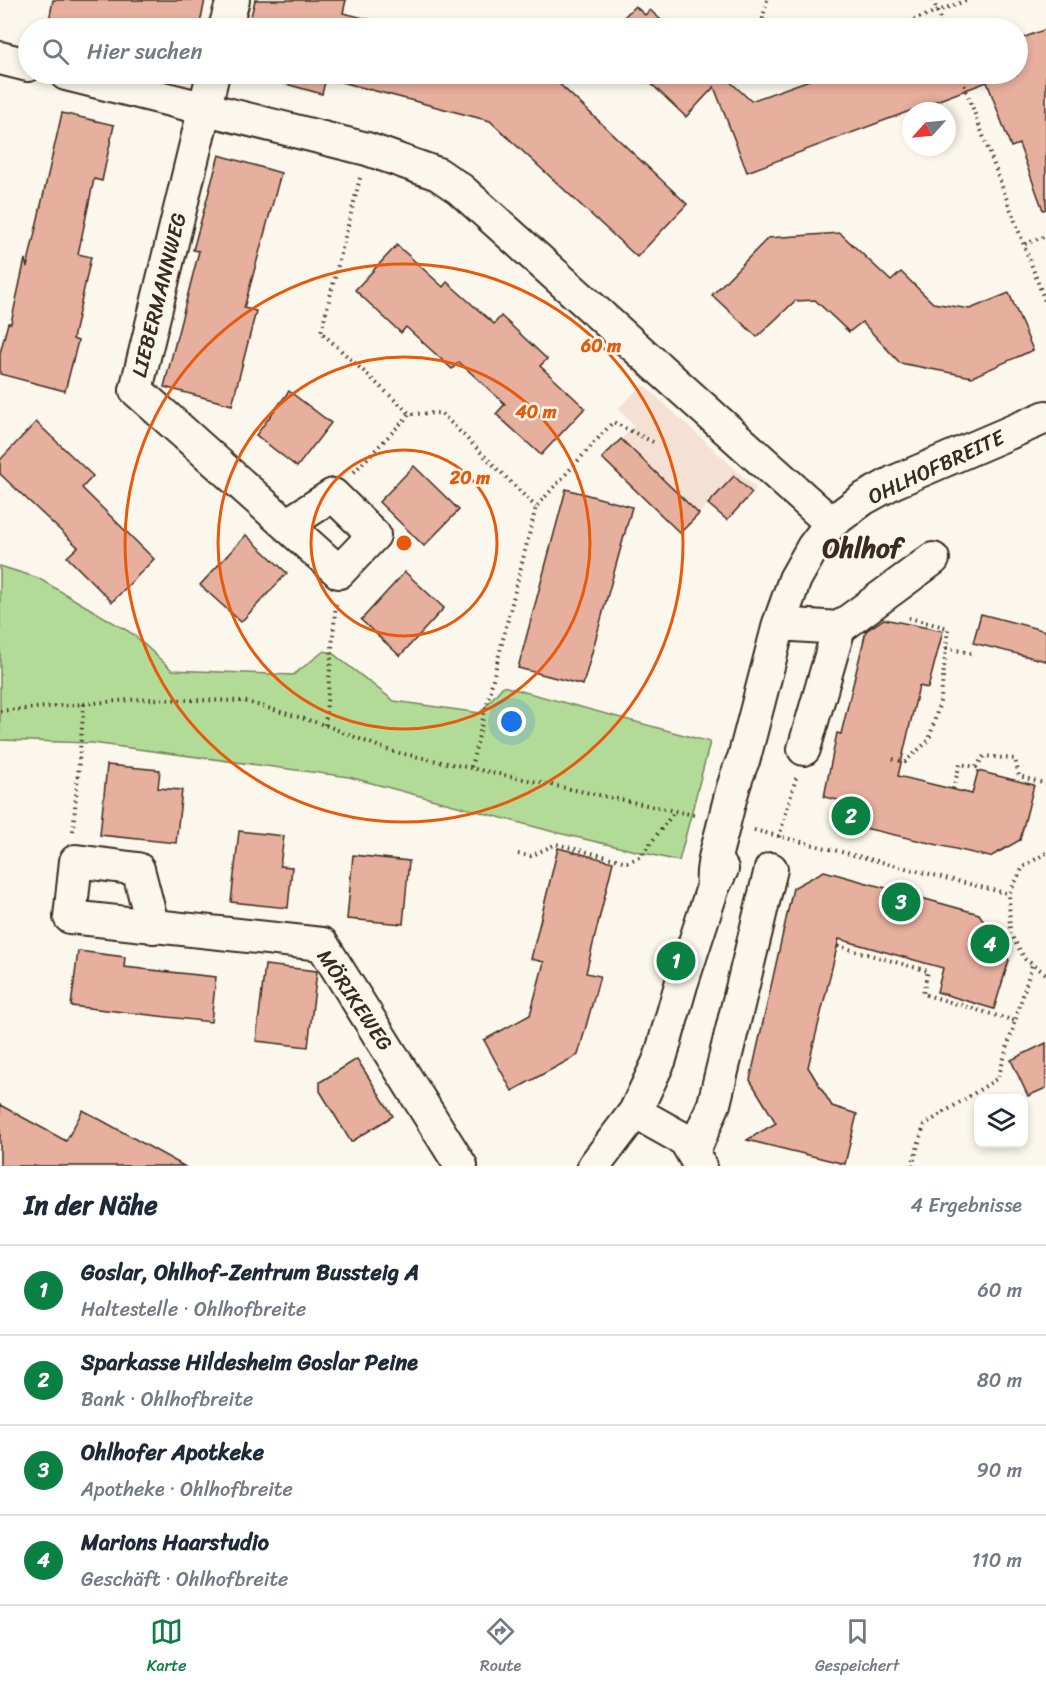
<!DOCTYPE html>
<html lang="de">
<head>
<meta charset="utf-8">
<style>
	body { margin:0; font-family:Sriracha,sans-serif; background:#f6f6f7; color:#1f2937 }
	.controls { position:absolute; right:18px; bottom:18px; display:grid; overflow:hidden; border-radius:12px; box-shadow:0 3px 9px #0003 }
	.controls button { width:54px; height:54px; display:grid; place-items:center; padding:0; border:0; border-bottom:2px solid #e0e1e3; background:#fff; color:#1f2937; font:30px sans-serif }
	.compass { position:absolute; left:902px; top:102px; width:54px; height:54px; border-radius:50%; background:#fff; box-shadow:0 3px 9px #0003; rotate:243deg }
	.you { position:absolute; left:512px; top:722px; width:21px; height:21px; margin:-15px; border:4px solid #fff; border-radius:50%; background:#1a73e8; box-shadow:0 0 0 9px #1a73e833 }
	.badge { display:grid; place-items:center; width:39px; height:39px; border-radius:50%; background:#0b8043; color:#fff; font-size:20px; font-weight:700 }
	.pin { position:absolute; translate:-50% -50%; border:3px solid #fff; box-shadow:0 2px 6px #0006 }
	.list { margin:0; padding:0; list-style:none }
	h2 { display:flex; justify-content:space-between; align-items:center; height:78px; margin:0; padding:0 24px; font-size:26px }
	h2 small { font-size:20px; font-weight:400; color:#747a83 }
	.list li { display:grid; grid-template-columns:39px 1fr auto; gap:18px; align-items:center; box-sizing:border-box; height:90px; padding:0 24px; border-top:2px solid #e0e1e3 }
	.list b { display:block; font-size:22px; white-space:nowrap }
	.list p { margin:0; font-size:20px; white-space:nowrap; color:#747a83 }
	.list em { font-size:20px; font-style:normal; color:#747a83 }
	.icon { flex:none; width:33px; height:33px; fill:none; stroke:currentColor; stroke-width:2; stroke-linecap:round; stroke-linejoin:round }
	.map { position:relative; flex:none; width:1046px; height:1166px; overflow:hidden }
	.search { position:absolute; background:#fff; box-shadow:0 3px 9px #0003; left:18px; right:18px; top:18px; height:66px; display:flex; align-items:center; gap:15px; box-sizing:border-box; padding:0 21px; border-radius:33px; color:#747a83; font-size:22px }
	.sheet { height:438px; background:#fff }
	nav { display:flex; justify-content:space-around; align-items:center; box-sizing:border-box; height:84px; border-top:2px solid #e0e1e3; background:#fff; font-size:16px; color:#747a83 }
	nav a { display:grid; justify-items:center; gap:3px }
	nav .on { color:#0b8043 }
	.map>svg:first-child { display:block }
</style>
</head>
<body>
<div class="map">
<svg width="1046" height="1166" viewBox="0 0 1046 1166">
	<rect width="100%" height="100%" fill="#fbf7ec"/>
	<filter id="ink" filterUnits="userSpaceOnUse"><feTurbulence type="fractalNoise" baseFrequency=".0167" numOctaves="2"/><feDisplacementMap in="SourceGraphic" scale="12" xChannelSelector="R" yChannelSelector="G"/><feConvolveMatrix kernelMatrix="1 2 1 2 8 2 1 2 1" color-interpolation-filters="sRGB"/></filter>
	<g filter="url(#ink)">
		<!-- built -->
		<path fill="#f5e1d4" d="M643,384L756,488L727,520L708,504L680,533L602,458L634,426L618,409Z"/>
		<!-- green -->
		<path fill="#b3db98" stroke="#77825b" stroke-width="1.5" d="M0,566L38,578L133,634L172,670L293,675L324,651L332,653L394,701L480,713L503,686L710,742L679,861L554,832L349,777L92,743L0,740Z"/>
		<!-- building -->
		<g fill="#e7af9d" stroke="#3b2a1e" stroke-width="1.5">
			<path d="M53,0H205L199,28H81L49,21Z"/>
			<path d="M255,0H346L343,13L405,28H248Z"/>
			<path d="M635,6L645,15L650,10L670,28H613Z"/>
			<path d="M1046,29V209L1043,210L1019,144L1011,147L987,82L747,172L714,87L686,117L641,74H722L751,101L826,74H1017V40Z"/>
			<path d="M250,74H544L553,78L687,204L637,257L490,121L326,78L322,94Z"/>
			<path d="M62,113L114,125L102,181L94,179L78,254L91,257L73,339L78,341L65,391L0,374V353L8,323H11L25,259L27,267Z"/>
			<path d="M219,155L281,173L244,308L256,311L232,405L164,387L199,251L193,250Z"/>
			<path d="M840,233L891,281L901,272L933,303L970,309L1009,293L1033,350L972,377L900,363L862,322L849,332L815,300L795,301L757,337L712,295L768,238Z"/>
			<path d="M397,245L443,287L447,282L494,324L501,316L547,359L540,366L585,408L541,455L496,414L505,404L459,362L452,369L406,327L401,333L355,290Z"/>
			<path d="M289,391L331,423L297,467L256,435Z"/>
			<path d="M36,422L93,476L82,488L154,559L112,602L67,557L78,547L0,474V460Z"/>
			<path d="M621,439L699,514L680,533L602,458Z"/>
			<path d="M414,466L459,510L424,546L379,502Z"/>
			<path d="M734,476L752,493L727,520L708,504Z"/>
			<path d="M566,489L632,507L583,685L518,668Z"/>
			<path d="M246,535L287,573L241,622L200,585Z"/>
			<path d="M405,572L444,608L400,656L361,620Z"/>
			<path d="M981,614L1046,631V661L973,643Z"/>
			<path d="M884,619L943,631L928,688L919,686L898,776L972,794L978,771L1034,785L1020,840L990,857L834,821L838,800L824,797L837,733L841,734L866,631Z"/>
			<path d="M107,765L160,770L158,788L182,790L176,843L100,835Z"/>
			<path d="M239,831L284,836L280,866L292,867L288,908L231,902Z"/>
			<path d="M558,848L613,862L586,973L600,976L578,1055L512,1091L484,1040L530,1015L544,962L531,959Z"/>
			<path d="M353,855L409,861L403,924L347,919Z"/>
			<path d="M824,871L979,914L1009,960L994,1009L937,992L943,968L839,939L808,1067L832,1106L857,1114L845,1164L747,1140L776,1123L750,1080L793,888Z"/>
			<path d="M78,951L125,957L124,967L216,977L211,1022L71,1006Z"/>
			<path d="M265,965L317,971L308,1047L256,1041Z"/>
			<path d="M1046,1043V1088L1028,1096L1011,1060Z"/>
			<path d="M357,1059L393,1116L351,1142L320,1091V1082Z"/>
			<path d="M0,1105L66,1141L83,1110L184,1166H0Z"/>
		</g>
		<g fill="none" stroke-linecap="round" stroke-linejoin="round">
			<!-- minor casing -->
			<g stroke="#3b2a1e" stroke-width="36">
				<g id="minor">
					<path d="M225,28L233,0"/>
					<path d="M0,58L28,65"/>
					<path d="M66,74L367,149L438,174L460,189L831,523"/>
					<path d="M213,74L136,390L339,572L374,535L333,495L288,524"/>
					<path d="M779,624L839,628L933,559"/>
					<path d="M804,749L839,628"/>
					<path d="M713,887C711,868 717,850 722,831C728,807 733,782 744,758L779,624L795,579L813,547L831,523L863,499L894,482L1046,417"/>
					<path d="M153,927L138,869L76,861L70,917L322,944L461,1166"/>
					<path d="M635,1112L685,1140L700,1166"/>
					<path d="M693,1153L714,1104L771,869"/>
					<path d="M594,1166L635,1112L660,1059L681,985L713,887L722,869"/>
				</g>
			</g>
			<!-- path -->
			<g stroke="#3b2a1e" stroke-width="4" stroke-dasharray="1.5 4.5" stroke-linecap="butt">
				<path d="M767,0L762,22L768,28"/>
				<path d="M933,0L943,28"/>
				<path d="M891,28L968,0"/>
				<path d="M960,74L1046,304"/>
				<path d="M360,178L321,332L410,414L441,413L536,507"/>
				<path d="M1025,244L1046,236"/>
				<path d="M354,472L410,414"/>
				<path d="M946,648L975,654"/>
				<path d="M0,711L141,699L244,701L325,725L390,751L694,815"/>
				<path d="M325,725L336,603"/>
				<path d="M893,759L905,762L929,740L941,698L948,628L905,617"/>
				<path d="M471,767L536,507L613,422L653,442"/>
				<path d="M953,789L960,764L976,767L984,756L1015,759L1019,776L1046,784"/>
				<path d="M754,830L1009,894"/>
				<path d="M73,831L84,704"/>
				<path d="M779,837L796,778"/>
				<path d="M1046,853L1023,867L1009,894L1010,933L1025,959L1046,974"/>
				<path d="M518,854L531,856L556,844L627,862L640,857L675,811"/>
				<path d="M838,946L928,971L923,994L1015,1021"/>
				<path d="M912,1166L924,1125L998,1078L1032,965"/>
			</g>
			<!-- minor -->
			<use href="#minor" stroke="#fbf7ec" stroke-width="32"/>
		</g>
	</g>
	<!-- distance rings -->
	<g fill="none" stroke="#e8590c" stroke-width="3">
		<circle cx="404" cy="543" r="93"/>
		<circle cx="404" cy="543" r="186"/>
		<circle cx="404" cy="543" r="279"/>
	</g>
	<g text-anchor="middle" stroke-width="5" stroke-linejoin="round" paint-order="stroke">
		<!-- street labels -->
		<g font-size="21" fill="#3b2a1e" stroke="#fbf7ec">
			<text transform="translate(159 295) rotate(-76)" y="7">LIEBERMANNWEG</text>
			<text transform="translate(936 467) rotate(-25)" y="7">OHLHOFBREITE</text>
			<text transform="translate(355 1000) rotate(56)" y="7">MÖRIKEWEG</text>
		</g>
		<!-- district labels -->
		<g font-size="27" font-weight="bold" fill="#3b2a1e" stroke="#fbf7ec">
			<text x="862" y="557">Ohlhof</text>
		</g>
	</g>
	<circle cx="404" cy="543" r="9" fill="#e8590c" stroke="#fbf7ec" stroke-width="3"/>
	<g font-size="18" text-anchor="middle" font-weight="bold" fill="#e8590c" stroke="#fbf7ec" stroke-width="5" stroke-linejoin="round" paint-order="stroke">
		<text x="601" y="352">60 m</text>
		<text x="536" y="418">40 m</text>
		<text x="470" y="484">20 m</text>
	</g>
</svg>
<div class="controls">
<button><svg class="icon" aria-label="layers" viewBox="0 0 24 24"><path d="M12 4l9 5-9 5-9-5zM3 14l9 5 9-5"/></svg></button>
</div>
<svg class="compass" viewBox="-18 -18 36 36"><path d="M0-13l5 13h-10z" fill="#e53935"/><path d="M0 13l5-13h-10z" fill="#747a83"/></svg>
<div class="you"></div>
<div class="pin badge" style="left:676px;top:961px">1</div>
<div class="pin badge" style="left:851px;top:816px">2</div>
<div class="pin badge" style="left:901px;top:902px">3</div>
<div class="pin badge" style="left:990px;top:944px">4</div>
<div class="search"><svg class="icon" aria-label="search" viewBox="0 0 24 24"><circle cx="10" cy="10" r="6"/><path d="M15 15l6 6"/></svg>Hier suchen</div>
</div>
<section class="sheet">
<h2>In der Nähe<small>4 Ergebnisse</small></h2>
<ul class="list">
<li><span class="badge">1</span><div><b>Goslar, Ohlhof-Zentrum Bussteig A</b><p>Haltestelle · Ohlhofbreite</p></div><em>60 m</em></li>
<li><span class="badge">2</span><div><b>Sparkasse Hildesheim Goslar Peine</b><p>Bank · Ohlhofbreite</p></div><em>80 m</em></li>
<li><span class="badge">3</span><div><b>Ohlhofer Apotkeke</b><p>Apotheke · Ohlhofbreite</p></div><em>90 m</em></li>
<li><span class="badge">4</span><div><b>Marions Haarstudio</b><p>Geschäft · Ohlhofbreite</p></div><em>110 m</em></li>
</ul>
</section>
<nav>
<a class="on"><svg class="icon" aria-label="map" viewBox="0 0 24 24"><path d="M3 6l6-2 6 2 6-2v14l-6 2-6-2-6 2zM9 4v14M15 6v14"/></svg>Karte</a>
<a><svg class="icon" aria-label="directions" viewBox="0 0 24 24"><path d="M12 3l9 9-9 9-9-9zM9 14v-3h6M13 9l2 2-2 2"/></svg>Route</a>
<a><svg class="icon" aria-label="saved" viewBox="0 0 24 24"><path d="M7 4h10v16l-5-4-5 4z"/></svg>Gespeichert</a>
</nav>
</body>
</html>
